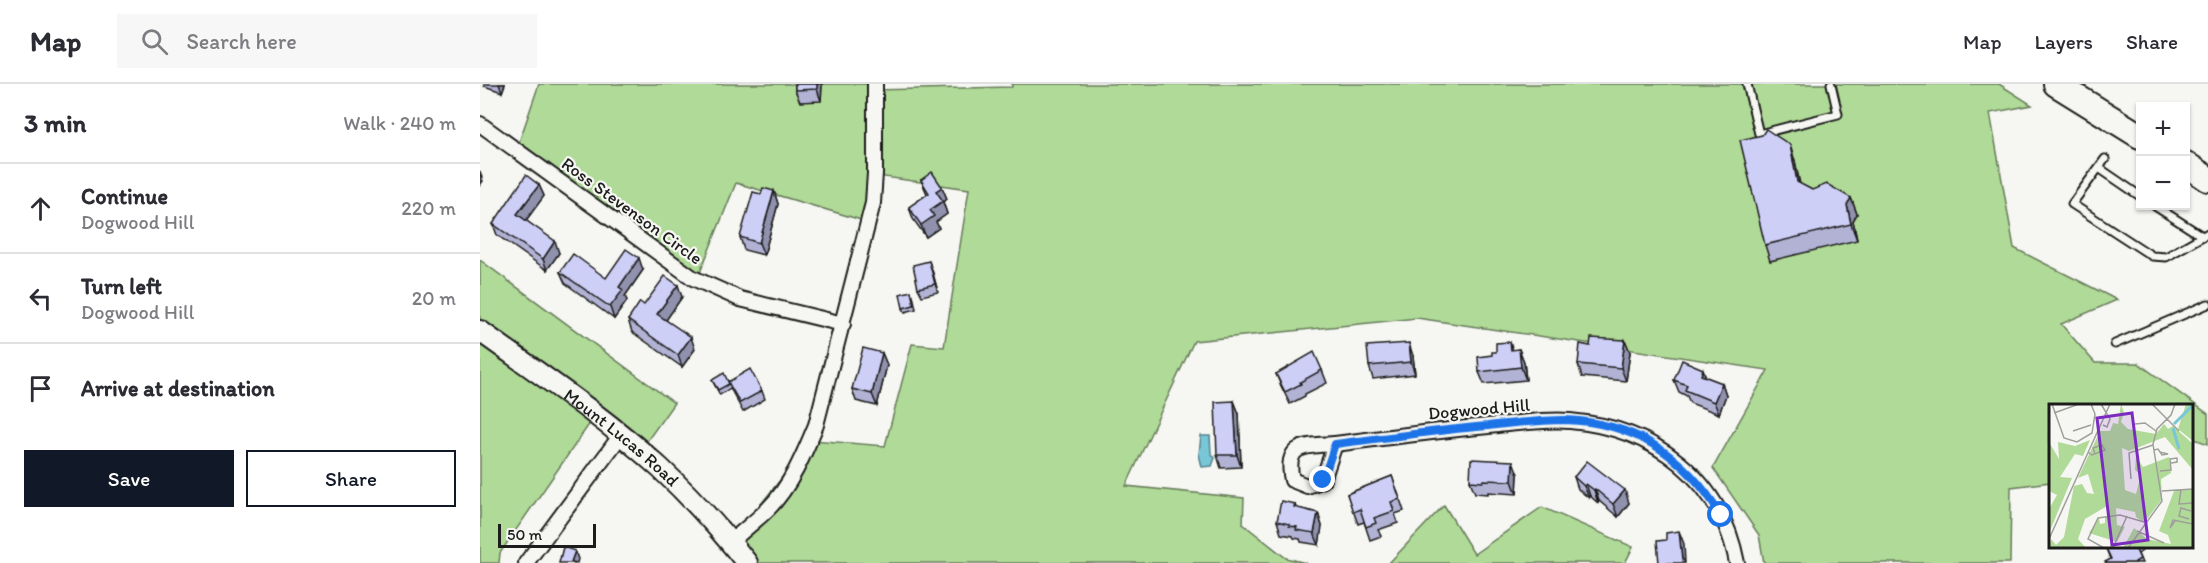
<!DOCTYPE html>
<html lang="en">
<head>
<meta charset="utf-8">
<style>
	body { margin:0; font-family:Itim,sans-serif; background:#f7f7f7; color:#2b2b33 }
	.controls { position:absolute; right:18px; top:18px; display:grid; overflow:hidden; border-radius:0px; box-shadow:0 2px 4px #0004 }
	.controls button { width:54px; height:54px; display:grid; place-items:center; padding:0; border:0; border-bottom:2px solid #e1e1e2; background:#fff; color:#2b2b33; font:30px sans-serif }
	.scale { position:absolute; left:18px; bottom:15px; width:98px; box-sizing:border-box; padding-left:6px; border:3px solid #1c1c1c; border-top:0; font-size:16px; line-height:21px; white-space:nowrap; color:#1c1c1c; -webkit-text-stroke:4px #f6f6f2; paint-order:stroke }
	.stop { position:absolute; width:18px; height:18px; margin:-14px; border:4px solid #1a73e8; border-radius:50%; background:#fff }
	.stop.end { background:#1a73e8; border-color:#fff; box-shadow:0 2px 6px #0008 }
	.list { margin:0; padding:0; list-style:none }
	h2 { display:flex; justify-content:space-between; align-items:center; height:78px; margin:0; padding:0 24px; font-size:26px }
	h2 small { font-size:20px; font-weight:400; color:#7c7c81 }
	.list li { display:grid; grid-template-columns:39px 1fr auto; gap:18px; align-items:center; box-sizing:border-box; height:90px; padding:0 24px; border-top:2px solid #e1e1e2 }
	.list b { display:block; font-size:22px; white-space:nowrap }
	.list p { margin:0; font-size:20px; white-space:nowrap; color:#7c7c81 }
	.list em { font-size:20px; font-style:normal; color:#7c7c81 }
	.actions { display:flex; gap:12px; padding:18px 24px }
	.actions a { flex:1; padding:14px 0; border:2px solid #111827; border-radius:0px; text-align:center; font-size:21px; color:#111827 }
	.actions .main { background:#111827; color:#fff }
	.icon { flex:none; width:33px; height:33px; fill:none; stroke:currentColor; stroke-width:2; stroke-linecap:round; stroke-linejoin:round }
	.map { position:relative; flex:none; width:1728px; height:479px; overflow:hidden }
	header { display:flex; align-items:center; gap:36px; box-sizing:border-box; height:84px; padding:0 30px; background:#fff; border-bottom:2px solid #e1e1e2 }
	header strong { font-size:28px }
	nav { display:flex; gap:33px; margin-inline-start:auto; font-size:21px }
	.search { width:420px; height:54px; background:#f7f7f7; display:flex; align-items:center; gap:15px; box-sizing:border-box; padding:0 21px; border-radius:0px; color:#7c7c81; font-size:22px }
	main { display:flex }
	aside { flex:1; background:#fff }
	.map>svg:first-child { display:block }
</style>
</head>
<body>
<header>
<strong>Map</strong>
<div class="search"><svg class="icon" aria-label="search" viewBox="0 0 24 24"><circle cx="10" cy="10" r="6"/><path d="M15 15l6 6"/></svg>Search here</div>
<nav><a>Map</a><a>Layers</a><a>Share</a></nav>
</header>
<main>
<aside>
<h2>3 min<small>Walk · 240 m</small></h2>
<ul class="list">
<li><svg class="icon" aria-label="ahead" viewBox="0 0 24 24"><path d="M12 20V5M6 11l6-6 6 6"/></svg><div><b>Continue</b><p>Dogwood Hill</p></div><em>220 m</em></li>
<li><svg class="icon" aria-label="left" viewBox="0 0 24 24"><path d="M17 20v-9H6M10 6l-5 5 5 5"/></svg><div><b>Turn left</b><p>Dogwood Hill</p></div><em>20 m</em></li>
<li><svg class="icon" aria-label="arrive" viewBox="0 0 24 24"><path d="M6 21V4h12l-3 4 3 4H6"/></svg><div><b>Arrive at destination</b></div></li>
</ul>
<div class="actions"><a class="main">Save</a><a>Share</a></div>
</aside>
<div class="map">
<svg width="1728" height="479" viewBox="0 0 1728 479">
	<rect width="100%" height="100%" fill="#f6f6f2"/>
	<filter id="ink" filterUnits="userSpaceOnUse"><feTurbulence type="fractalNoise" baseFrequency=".0167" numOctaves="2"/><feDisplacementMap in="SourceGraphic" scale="12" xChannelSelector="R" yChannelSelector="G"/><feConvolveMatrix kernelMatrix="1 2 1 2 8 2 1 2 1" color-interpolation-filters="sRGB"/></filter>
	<g filter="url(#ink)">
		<!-- green -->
		<g fill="#b0da97" stroke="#667b5a" stroke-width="1.5">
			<path d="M59,0H392V6L532,3V0H1519L1552,21L1510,29L1534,164L1637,216L1581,240L1615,279H1658L1728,330V360L1712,354V322H1570V398L1531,403L1530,479H1284L1279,451L1233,384L1288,286L937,234L714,257L646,402L764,414L763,440L806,474L826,479H258L245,465L332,356L405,362L432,260L464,263L489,105L398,92L388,138L256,99L215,201L34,73Z"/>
			<path d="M0,176L194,319L155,374L110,339L20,469L19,479H0Z"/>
			<path d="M964,421L994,470L1062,423L1153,463L1145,479H909Z"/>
		</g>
		<!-- water -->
		<path fill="#79c6d7" stroke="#54828c" stroke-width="1.5" d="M721,352H730L731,369L735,374L732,382L722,383L719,370Z"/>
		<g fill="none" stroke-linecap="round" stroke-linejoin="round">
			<!-- lane casing -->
			<g stroke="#1c1c1c" stroke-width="11">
				<g id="lane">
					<path d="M1267,0L1279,50L1358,30L1351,0"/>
					<path d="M1625,75L1592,120L1672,172L1686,173L1728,149"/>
					<path d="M1619,84L1660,112"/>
					<path d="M1675,122L1722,152"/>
					<path d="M1635,260L1728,220"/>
				</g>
			</g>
			<!-- street casing -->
			<g stroke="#1c1c1c" stroke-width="18">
				<g id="street">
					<path d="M0,40L213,194L260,215L363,240"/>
					<path d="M855,360C909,353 963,346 1018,341C1041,339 1066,335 1090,337C1174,344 1241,394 1257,479"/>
					<path d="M855,360L843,396L827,402L812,396C804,359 825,362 855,360Z"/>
					<path d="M250,459C262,447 276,437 288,425C311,402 324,370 336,341L393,119L395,89V0"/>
					<path d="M46,479L141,351"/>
				</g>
			</g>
			<!-- secondary casing -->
			<g stroke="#1c1c1c" stroke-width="24">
				<g id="secondary">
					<path id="s1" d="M0,247C61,291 124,333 180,384C211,413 240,445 267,479"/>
				</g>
			</g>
			<!-- highway casing -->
			<g stroke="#1c1c1c" stroke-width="28">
				<g id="highway">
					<path d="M1576,0L1660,52"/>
					<path d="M1706,80L1728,95"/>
				</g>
			</g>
			<!-- lane -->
			<use href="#lane" stroke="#f6f6f2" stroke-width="7"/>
			<!-- street -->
			<use href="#street" stroke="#f6f6f2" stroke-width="14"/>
			<!-- secondary -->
			<use href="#secondary" stroke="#f6f6f2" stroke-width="20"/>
			<!-- highway -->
			<use href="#highway" stroke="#f6f6f2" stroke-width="24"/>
		</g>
		<!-- wall -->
		<g fill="#b1b2d4" stroke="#1c1c1c" stroke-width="1.5">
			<path d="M4,0H25L22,8L4,2Z"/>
			<path d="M315,0H342L341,17L320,18L315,6Z"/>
			<path d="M1315,77L1320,100L1332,106L1371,114L1377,130L1373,137L1377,156L1290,177L1285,161Z"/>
			<path d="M441,96L462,103L467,115L463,118L467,130L456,138L459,144L446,153L433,135L429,123L447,110Z"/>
			<path d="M59,101L64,112L46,136L79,169L67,186L17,151L13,140Z"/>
			<path d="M294,107L298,120L284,171L264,166L260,153L281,110Z"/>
			<path d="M163,186L145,212L147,217L134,235L85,199L80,188L126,194Z"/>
			<path d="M452,186L458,208L442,212L438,204Z"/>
			<path d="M433,211L436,225L425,228L423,224Z"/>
			<path d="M202,213L186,236L215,265L202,283L152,248L148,236Z"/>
			<path d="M1145,256L1150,268L1146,297L1102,293L1098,280L1110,262Z"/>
			<path d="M1030,258L1033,266L1039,265L1044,278L1046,296L1004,300L999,288L1012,271Z"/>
			<path d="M402,269L407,281L397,322L376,317L372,305Z"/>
			<path d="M933,272L935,290L893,295L889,282Z"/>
			<path d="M1223,285L1226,293L1242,299L1246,311L1239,330L1210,319L1207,312L1199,308L1194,296Z"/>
			<path d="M842,286L847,299L825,310V312L810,320L801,302L796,290Z"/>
			<path d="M232,296L249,297L282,307L285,315L263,328L250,304L240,311Z"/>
			<path d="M754,317L759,330L761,383L741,384L737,371Z"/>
			<path d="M1038,390L1037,410L1008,408V410L995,409L990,397Z"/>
			<path d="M912,392L924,427L915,430L918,439L898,446L901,452L890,456L884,438L878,440L867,410Z"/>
			<path d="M1094,393L1149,419L1138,433L1119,417L1118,419L1110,412L1109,414L1098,405Z"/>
			<path d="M815,420L816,424L838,429L842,442L839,461L821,458L820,455L814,454L813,452L801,450L797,437Z"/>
			<path d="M1625,462H1660L1662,467L1658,470L1662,479H1626L1630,475Z"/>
		</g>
		<!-- shaded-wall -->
		<g fill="#9091ad" stroke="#1c1c1c" stroke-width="1.5">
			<path d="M19,0H25L22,8Z"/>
			<path d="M337,0H342L341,17L337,5Z"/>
			<path d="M1310,61L1315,77L1322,114L1317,98Z"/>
			<path d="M0,87L3,97L0,101Z"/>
			<path d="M59,101L64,112L42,142L37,130Z"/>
			<path d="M462,103L467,115L463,118L467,130L456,138L459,144L446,153L441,141L450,126L456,107Z"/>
			<path d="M294,107L298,120L284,171L279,159Z"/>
			<path d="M1371,114L1377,130L1373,137L1377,156L1371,140L1367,121Z"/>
			<path d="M75,157L79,169L67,186L63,175Z"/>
			<path d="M159,174L163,186L145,212L147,217L134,235L130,223L139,203Z"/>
			<path d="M449,177L452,186L458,208L455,200Z"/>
			<path d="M198,201L202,213L182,242L177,230Z"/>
			<path d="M211,253L215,265L202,283L198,271Z"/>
			<path d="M1145,256L1150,268L1146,297L1141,284Z"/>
			<path d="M929,259L933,272L935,290L931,278Z"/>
			<path d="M1039,265L1044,278L1046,296L1041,283Z"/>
			<path d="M402,269L407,281L397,322L392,310Z"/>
			<path d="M1223,285L1227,297L1221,291Z"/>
			<path d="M1242,299L1246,311L1239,330L1234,318Z"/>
			<path d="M754,317L759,330L761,383L757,371Z"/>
			<path d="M1033,377L1038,390L1037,410L1032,397Z"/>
			<path d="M1106,400L1110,412L1109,414L1104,402Z"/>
			<path d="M1115,405L1119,417L1118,419L1114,406Z"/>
			<path d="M1145,406L1149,419L1138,433L1133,420Z"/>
			<path d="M838,429L842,442L839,461L834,449Z"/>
			<path d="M1199,447L1204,460L1205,479H1203L1202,476Z"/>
			<path d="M95,467L98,475L97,479L91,478Z"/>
		</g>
		<!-- building -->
		<g fill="#cecff7" stroke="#1c1c1c" stroke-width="1.5">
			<path d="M315,0H337V5L315,6Z"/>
			<path d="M1286,45L1310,61L1317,98L1332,106L1347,100L1371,114L1367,121L1371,140L1285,161L1260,56L1282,51Z"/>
			<path d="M452,88L462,103L456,107L463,117L450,126L454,132L441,141L429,123L449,109L441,96Z"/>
			<path d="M46,91L59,101L37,130L75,157L63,175L13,140Z"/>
			<path d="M283,104L294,107L279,159L260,153L273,108L281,110Z"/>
			<path d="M146,165L159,174L139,203L143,206L130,223L80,188L93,170L126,194Z"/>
			<path d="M449,177L455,200L438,204L433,181Z"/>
			<path d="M185,192L198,201L177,230L211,253L198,271L148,236L160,218L164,221Z"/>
			<path d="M431,207L434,221L423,224L420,210Z"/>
			<path d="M1111,254L1145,256L1141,284L1098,280L1100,260L1110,262Z"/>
			<path d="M1030,258L1031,266L1039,265L1041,283L999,288L998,273L1012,271V268H1016V259Z"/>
			<path d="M929,259L931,278L889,282L887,262Z"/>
			<path d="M383,264L402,269L392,310L372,305Z"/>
			<path d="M834,268L842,286L820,298L821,300L805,308L796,290Z"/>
			<path d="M1202,276L1223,285L1221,291L1242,299L1234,318L1205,306L1207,301L1194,296Z"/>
			<path d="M270,285L282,307L260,319L248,298Z"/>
			<path d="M244,289L249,300L238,306L232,296Z"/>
			<path d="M754,317L757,371H737L735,318Z"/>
			<path d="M991,375L1033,377L1032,397L1004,396L1003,398L990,397Z"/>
			<path d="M1107,377L1145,406L1133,420L1115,405L1114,406L1106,400L1104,402L1094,393Z"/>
			<path d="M912,392L920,415L911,418L914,427L894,434L896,439L886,443L880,425L873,428L867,410Z"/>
			<path d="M801,417L815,420L814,423L838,429L834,449L816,446L817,443L809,442V440L797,437Z"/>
			<path d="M1199,447L1202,476H1204V479H1179L1177,457L1186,456V449Z"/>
			<path d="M1625,462H1654L1660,475L1655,478V479H1626L1625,478L1631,475Z"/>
			<path d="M83,463L95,467L91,478L95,479H79Z"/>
		</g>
	</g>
	<g fill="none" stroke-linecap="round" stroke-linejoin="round" filter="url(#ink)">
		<!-- route -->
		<path stroke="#1a73e8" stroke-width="8" d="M843,396L855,360C906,354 957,346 1008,342C1034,339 1060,336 1085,336C1155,338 1206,373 1241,431"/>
	</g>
	<g text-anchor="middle" stroke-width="4.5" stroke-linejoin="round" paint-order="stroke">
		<!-- street labels -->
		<g font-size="18" fill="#1c1c1c" stroke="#f6f6f2">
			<text transform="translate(152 127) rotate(36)" y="6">Ross Stevenson Circle</text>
			<text transform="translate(999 325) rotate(-5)" y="6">Dogwood Hill</text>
			<text dy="6" stroke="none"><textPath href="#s1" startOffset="177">Mount Lucas Road</textPath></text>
		</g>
	</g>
	<!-- overview -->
	<g transform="translate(1569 320)">
		<rect width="144" height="144" fill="#f6f6f2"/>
		<path d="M72,0L75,9L72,18L79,25L107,30L115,20L119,25L124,22L144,40V66L116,33L80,47L73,44L76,86L87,90L92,71L86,66L87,52L94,63L120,53L122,69L112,75L113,95L95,119L87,113L86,108L67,104L68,121L76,123L68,138L40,129L50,114L51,120L56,119V113L60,112L58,102L36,115L29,135L37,144H0L2,135L7,141L15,133L25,82L33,80L38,89L45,90L39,70L29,74L51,27H61L64,19L69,20ZM137,0H144V37L129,25ZM41,36L34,52L26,50L11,73L23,74L0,129V105L8,91L0,87V38L10,55L9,38L26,42ZM144,85V144H74L85,124L98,135L122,140L119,131L110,127L125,87Z" fill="#b0da97"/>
		<path fill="none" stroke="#79c6d7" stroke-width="3" d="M125,20L144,1M124,24L130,45"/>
		<path fill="none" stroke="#9f9f9c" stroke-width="1.5" d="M3,0L15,34L28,38L43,29L46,10L42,0M52,0L61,15L58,23L54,21M103,0L130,27M5,9L30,0M86,20L96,19L107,27M24,27L42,21M105,46L109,45L113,51L119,50L111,48M39,48L43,51L56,46L53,41L44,44L46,50M111,67L122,66L121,55L128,54V58L122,59M82,75L80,49L104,41M132,86L130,100L144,99M113,87L144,85M140,115L130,112L132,104L142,107M126,117L121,124L124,116L144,120M88,127L115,139M0,135L61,0M55,144L39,135L49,114L71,111L95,118M64,144L78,112M79,144L113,97L104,40L108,25L122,11L126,0"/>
		<path fill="#7b2cbf" fill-opacity="0.15" stroke="#7b2cbf" stroke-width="3" d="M83,9L99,136L63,141L48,14Z"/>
		<rect width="144" height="144" fill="none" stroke="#1c1c1c" stroke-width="3"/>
	</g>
</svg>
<div class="controls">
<button>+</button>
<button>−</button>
</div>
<div class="scale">50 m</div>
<div class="stop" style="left:1241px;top:431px"></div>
<div class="stop end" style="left:843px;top:396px"></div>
</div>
</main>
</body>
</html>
